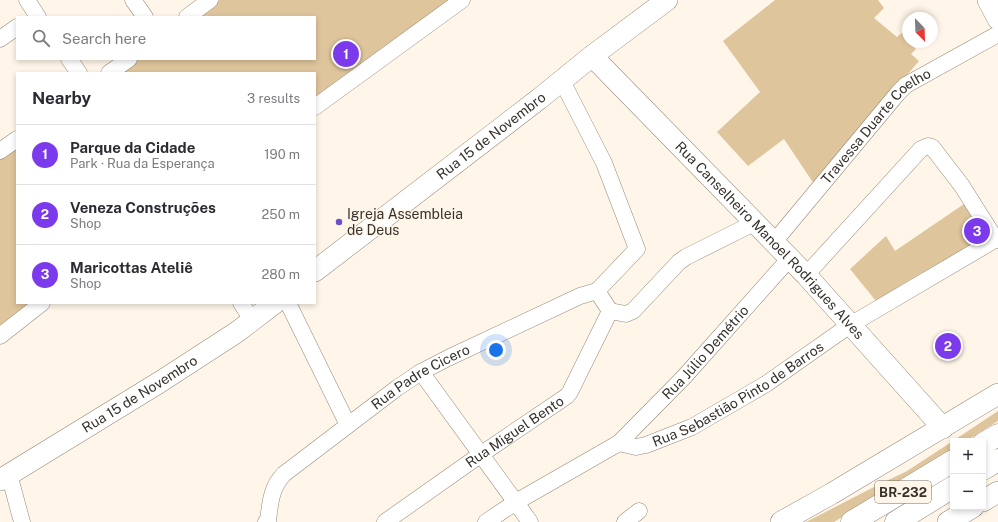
<!DOCTYPE html>
<html lang="en">
<head>
<meta charset="utf-8">
<style>
	body { margin:0; font-family:"Public Sans",sans-serif; background:#f7f7f7; color:#2b2b33 }
	.controls { position:absolute; right:12px; bottom:12px; display:grid; overflow:hidden; border-radius:0px; box-shadow:0 2px 6px #0003 }
	.controls button { width:36px; height:36px; display:grid; place-items:center; padding:0; border:0; border-bottom:1px solid #e1e1e2; background:#fff; color:#2b2b33; font:20px sans-serif }
	.compass { position:absolute; left:902px; top:12px; width:36px; height:36px; border-radius:50%; background:#fff; box-shadow:0 2px 6px #0003; rotate:157deg }
	.you { position:absolute; left:496px; top:350px; width:14px; height:14px; margin:-10px; border:3px solid #fff; border-radius:50%; background:#1a73e8; box-shadow:0 0 0 6px #1a73e833 }
	.badge { display:grid; place-items:center; width:26px; height:26px; border-radius:50%; background:#7c3aed; color:#fff; font-size:13px; font-weight:700 }
	.pin { position:absolute; translate:-50% -50%; border:2px solid #fff; box-shadow:0 1px 4px #0006 }
	.list { margin:0; padding:0; list-style:none }
	h2 { display:flex; justify-content:space-between; align-items:center; height:52px; margin:0; padding:0 16px; font-size:17px }
	h2 small { font-size:13px; font-weight:400; color:#7c7c81 }
	.list li { display:grid; grid-template-columns:26px 1fr auto; gap:12px; align-items:center; box-sizing:border-box; height:60px; padding:0 16px; border-top:1px solid #e1e1e2 }
	.list b { display:block; font-size:15px; white-space:nowrap }
	.list p { margin:0; font-size:13px; white-space:nowrap; color:#7c7c81 }
	.list em { font-size:13px; font-style:normal; color:#7c7c81 }
	.icon { flex:none; width:22px; height:22px; fill:none; stroke:currentColor; stroke-width:2; stroke-linecap:round; stroke-linejoin:round }
	.map { position:relative; flex:none; width:998px; height:522px; overflow:hidden }
	.search { position:absolute; background:#fff; box-shadow:0 2px 6px #0003; left:16px; top:16px; width:300px; height:44px; display:flex; align-items:center; gap:10px; box-sizing:border-box; padding:0 14px; border-radius:0px; color:#7c7c81; font-size:15px }
	.panel { position:absolute; background:#fff; box-shadow:0 2px 6px #0003; left:16px; top:72px; width:300px; height:232px; border-radius:0px }
	.map>svg:first-child { display:block }
</style>
</head>
<body>
<div class="map">
<svg width="998" height="522" viewBox="0 0 998 522">
	<rect width="100%" height="100%" fill="#fff6e9"/>
	<!-- green -->
	<g fill="#dfc59c">
		<path d="M220,0H449L315,100V73H117L137,59H315V17H196Z"/>
		<path d="M775,0H878L884,8L874,18L897,37L903,32L908,37V42H914L916,44L913,46L916,49L911,54L919,61L877,110L816,187L784,139L748,166L717,132L760,92L723,41Z"/>
		<path d="M17,144V303H37L0,330V157Z"/>
		<path d="M964,204L975,221L968,226L979,241L911,279L876,301L850,269L886,236L895,251Z"/>
		<path d="M998,411V421L966,441H953Z"/>
		<path d="M953,441V449L834,522H806L872,488L907,471Z"/>
	</g>
	<g fill="none" stroke-linecap="round" stroke-linejoin="round">
		<!-- minor casing -->
		<g stroke="#93897a" stroke-width="17">
			<g id="minor">
				<path d="M27,0L38,17"/>
				<path d="M133,0L145,17"/>
				<path d="M187,17L210,0"/>
				<path d="M0,39L17,27"/>
				<path d="M69,59L79,73"/>
				<path d="M109,73L129,59"/>
				<path d="M562,81L604,163L637,249L597,291"/>
				<path d="M315,107L462,0"/>
				<path d="M0,151L17,139"/>
				<path id="s1" d="M774,242L898,93L906,85L998,34"/>
				<path d="M806,275L921,149L928,146L932,147L962,186L996,240"/>
				<path d="M241,303L252,320"/>
				<path d="M288,303L348,425"/>
				<path d="M610,311L626,314L633,311L679,262L686,257L754,223"/>
				<path d="M0,336L42,303"/>
				<path d="M421,372L530,522"/>
				<path id="s2" d="M619,443L636,447L646,445L692,427L704,420L766,384L850,325L998,238"/>
				<path d="M9,474L22,522"/>
				<path id="s3" d="M266,522L268,521C270,504 271,487 284,474L397,388L421,372L448,358L580,296L597,291L610,311"/>
				<path id="s4" d="M385,522L480,455L567,396L570,392L610,311"/>
				<path id="s5" d="M486,522L516,502L619,443L684,377L790,258"/>
				<path d="M625,522L639,511"/>
			</g>
		</g>
		<!-- major casing -->
		<g stroke="#93897a" stroke-width="22">
			<g id="major">
				<path d="M988,0L998,19"/>
				<path id="s6" d="M592,56L806,275L943,428"/>
				<path id="s7" d="M315,271L539,99L592,56L667,0"/>
				<path id="s8" d="M0,480L160,382L237,332L275,303"/>
				<path d="M983,501L998,492"/>
				<path d="M781,522L831,494L998,394"/>
				<path d="M948,522L973,507"/>
			</g>
		</g>
		<!-- highway casing -->
		<g stroke="#93897a" stroke-width="23">
			<g id="highway">
				<path d="M983,444L998,435"/>
				<path d="M983,469L998,460"/>
				<path d="M852,522L953,461"/>
				<path d="M896,522L953,487"/>
			</g>
		</g>
		<!-- minor -->
		<use href="#minor" stroke="#fff" stroke-width="16"/>
		<!-- major -->
		<use href="#major" stroke="#fff" stroke-width="21"/>
		<!-- highway -->
		<use href="#highway" stroke="#fff" stroke-width="22"/>
	</g>
	<!-- markers -->
	<circle fill="#6b50ca" stroke="#fff6e9" stroke-width="1.5" cx="339" cy="222" r="4"/>
	<g text-anchor="middle" stroke-width="3" stroke-linejoin="round" paint-order="stroke">
		<!-- shield labels -->
		<rect fill="#fff6e9" stroke="#726c64" stroke-width="1" x="875" y="481" width="56" height="22" rx="3"/>
		<g font-size="13" font-weight="bold" fill="#35312b">
			<text x="903" y="497">BR-232</text>
		</g>
		<!-- street labels -->
		<g font-size="14" fill="#35312b" stroke="#fff6e9">
			<text dy="5" stroke="none"><textPath href="#s1" startOffset="155">Travessa Duarte Coelho</textPath></text>
			<text dy="5" stroke="none"><textPath href="#s7" startOffset="222">Rua 15 de Novembro</textPath></text>
			<text dy="5" stroke="none"><textPath href="#s6" startOffset="256">Rua Canselheiro Manoel Rodrigues Alves</textPath></text>
			<text dy="5" stroke="none"><textPath href="#s5" startOffset="280">Rua Júlio Demétrio</textPath></text>
			<text dy="5" stroke="none"><textPath href="#s3" startOffset="221">Rua Padre Cicero</textPath></text>
			<text dy="5" stroke="none"><textPath href="#s2" startOffset="133">Rua Sebastião Pinto de Barros</textPath></text>
			<text dy="5" stroke="none"><textPath href="#s8" startOffset="164">Rua 15 de Novembro</textPath></text>
			<text dy="5" stroke="none"><textPath href="#s4" startOffset="158">Rua Miguel Bento</textPath></text>
		</g>
		<!-- poi labels -->
		<g font-size="14" fill="#35312b" stroke="#fff6e9" text-anchor="start">
			<text x="347" y="219">Igreja Assembleia<tspan x="347" dy="16">de Deus</tspan></text>
		</g>
	</g>
</svg>
<div class="controls">
<button>+</button>
<button>−</button>
</div>
<svg class="compass" viewBox="-18 -18 36 36"><path d="M0-13l5 13h-10z" fill="#e53935"/><path d="M0 13l5-13h-10z" fill="#7c7c81"/></svg>
<div class="you"></div>
<div class="pin badge" style="left:346px;top:54px">1</div>
<div class="pin badge" style="left:948px;top:346px">2</div>
<div class="pin badge" style="left:977px;top:231px">3</div>
<div class="search"><svg class="icon" aria-label="search" viewBox="0 0 24 24"><circle cx="10" cy="10" r="6"/><path d="M15 15l6 6"/></svg>Search here</div>
<section class="panel">
<h2>Nearby<small>3 results</small></h2>
<ul class="list">
<li><span class="badge">1</span><div><b>Parque da Cidade</b><p>Park · Rua da Esperança</p></div><em>190 m</em></li>
<li><span class="badge">2</span><div><b>Veneza Construções</b><p>Shop</p></div><em>250 m</em></li>
<li><span class="badge">3</span><div><b>Maricottas Ateliê</b><p>Shop</p></div><em>280 m</em></li>
</ul>
</section>
</div>
</body>
</html>
